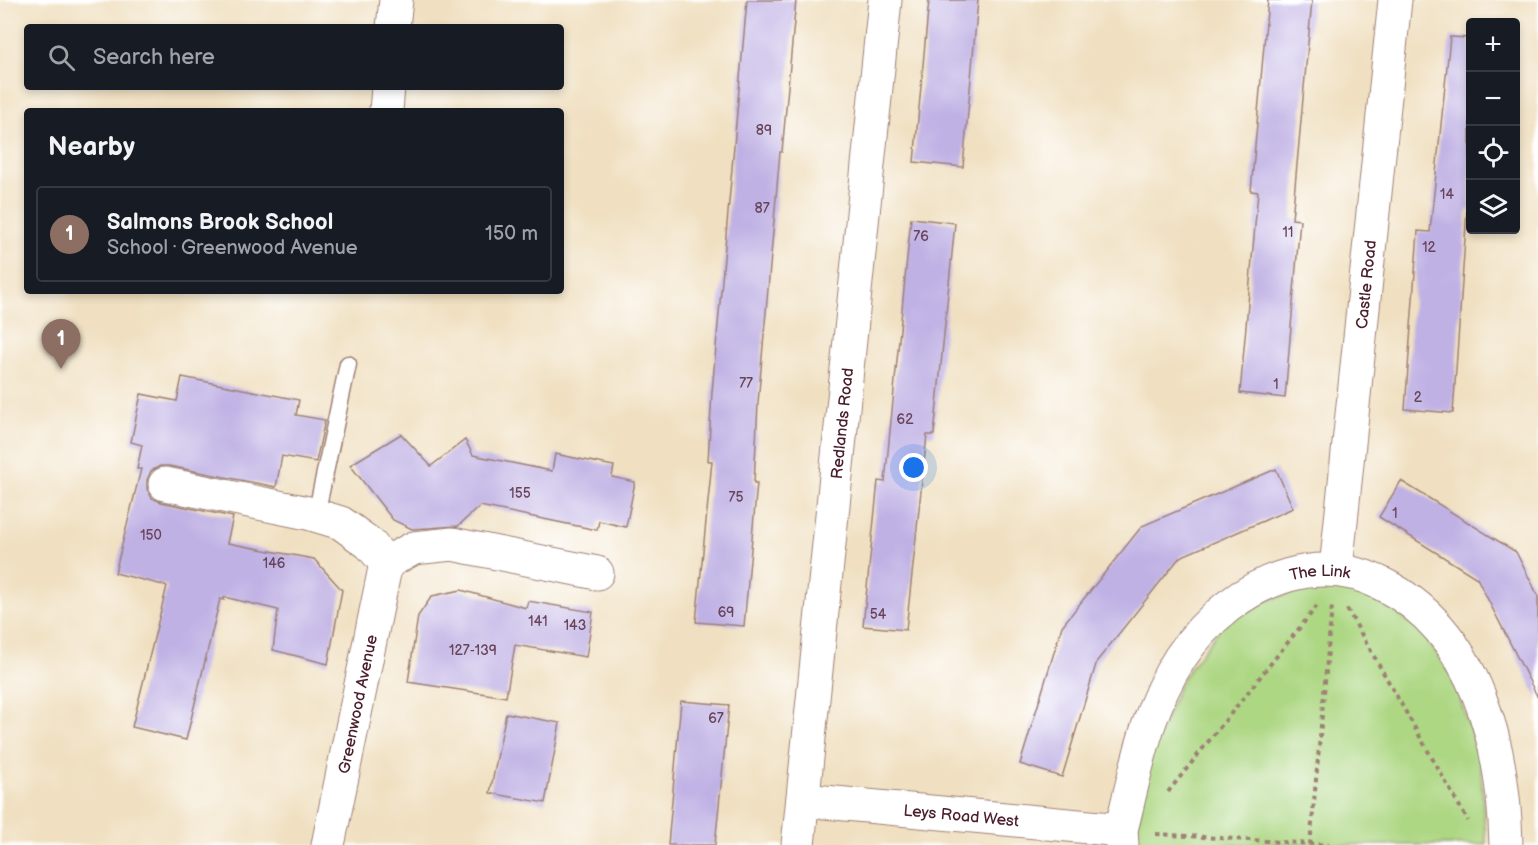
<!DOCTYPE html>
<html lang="en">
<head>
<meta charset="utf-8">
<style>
	body { margin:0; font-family:"Balsamiq Sans",sans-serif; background:#20242c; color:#f1f3f6 }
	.controls { position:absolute; right:18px; top:18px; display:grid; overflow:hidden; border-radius:6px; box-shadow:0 3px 9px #0003 }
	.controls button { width:54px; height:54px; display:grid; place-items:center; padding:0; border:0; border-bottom:2px solid #363941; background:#171b24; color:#f1f3f6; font:30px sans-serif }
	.you { position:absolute; left:914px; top:468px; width:21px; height:21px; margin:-15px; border:4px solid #fff; border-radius:50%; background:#1a73e8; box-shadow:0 0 0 9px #1a73e833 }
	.badge { display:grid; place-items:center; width:39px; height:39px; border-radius:50%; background:#d93025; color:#fff; font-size:20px; font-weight:700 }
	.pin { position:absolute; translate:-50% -50px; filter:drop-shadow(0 2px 3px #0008) }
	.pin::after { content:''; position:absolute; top:32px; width:21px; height:18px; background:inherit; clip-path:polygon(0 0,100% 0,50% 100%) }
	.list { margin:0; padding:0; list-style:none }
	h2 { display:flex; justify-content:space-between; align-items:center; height:78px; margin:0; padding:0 24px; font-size:26px }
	h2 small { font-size:20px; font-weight:400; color:#9ea1a6 }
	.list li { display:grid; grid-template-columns:39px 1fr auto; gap:18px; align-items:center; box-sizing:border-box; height:96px; margin:0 12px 12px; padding:0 12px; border:2px solid #363941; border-radius:6px }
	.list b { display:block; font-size:22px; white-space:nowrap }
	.list p { margin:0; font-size:20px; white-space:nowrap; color:#9ea1a6 }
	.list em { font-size:20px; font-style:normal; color:#9ea1a6 }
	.icon { flex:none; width:33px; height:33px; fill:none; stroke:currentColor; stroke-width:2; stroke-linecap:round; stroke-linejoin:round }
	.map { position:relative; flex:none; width:1538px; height:845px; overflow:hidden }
	.search { position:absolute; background:#171b24; box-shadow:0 3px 9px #0003; left:24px; top:24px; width:540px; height:66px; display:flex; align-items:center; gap:15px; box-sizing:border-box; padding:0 21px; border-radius:6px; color:#9ea1a6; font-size:22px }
	.panel { position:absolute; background:#171b24; box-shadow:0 3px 9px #0003; left:24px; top:108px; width:540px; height:186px; border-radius:6px }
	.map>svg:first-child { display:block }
</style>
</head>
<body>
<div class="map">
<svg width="1538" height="845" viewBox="0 0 1538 845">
	<rect width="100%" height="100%" fill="#fff"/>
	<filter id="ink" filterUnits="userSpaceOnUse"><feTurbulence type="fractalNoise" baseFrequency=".0167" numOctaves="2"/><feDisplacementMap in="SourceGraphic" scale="12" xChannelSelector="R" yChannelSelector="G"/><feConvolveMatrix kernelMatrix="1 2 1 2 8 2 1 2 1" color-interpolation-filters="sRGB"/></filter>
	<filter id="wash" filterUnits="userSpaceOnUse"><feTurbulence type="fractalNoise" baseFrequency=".008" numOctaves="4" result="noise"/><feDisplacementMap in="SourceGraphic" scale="24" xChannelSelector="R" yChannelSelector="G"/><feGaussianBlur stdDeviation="1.35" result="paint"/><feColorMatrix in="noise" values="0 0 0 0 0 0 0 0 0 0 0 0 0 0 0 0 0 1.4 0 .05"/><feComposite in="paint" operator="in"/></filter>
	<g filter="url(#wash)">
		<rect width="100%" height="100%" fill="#f0e0c1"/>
		<!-- green -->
		<path fill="#add783" stroke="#7c7b57" stroke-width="1.5" d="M1312,586L1352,588L1395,611L1423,634L1451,674L1480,758L1486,845H1137L1136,833L1149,759L1182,679L1224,623L1263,602Z"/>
		<g id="blocks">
			<!-- building -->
			<g fill="#bfb1e4">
				<path d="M747,0H796L782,152H780L758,403L754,483H757L744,626L696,622L712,461H708L712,392Z"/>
				<path d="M929,0H978L963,167L914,162Z"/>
				<path d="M1268,0H1312L1292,219L1300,220L1285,398L1240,393L1258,192L1251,191Z"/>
				<path d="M1450,37L1470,38V210H1467L1453,413L1405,409L1418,231L1430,232Z"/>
				<path d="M911,218L955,223L934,435H927L906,630L863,626L878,481L885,482Z"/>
				<path d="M182,377L299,400L296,415L325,420L316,462L282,456L276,487L169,466H160L151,471L147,480V489L152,498L161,502L233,517L227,543L314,559L342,590L328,664L273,650L278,610L224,597V600L220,599L186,740L132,727L167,586L115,573L141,469H137L142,445L131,442L141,394L177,401Z"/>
				<path d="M401,434L431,466L465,440L473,455L552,471L555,454L614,466L612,477L635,482L626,527L599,521L597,530L480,506L458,526L412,529L393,520L350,465Z"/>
				<path d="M1276,469L1293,508L1180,557L1097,661L1062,777L1020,764L1062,626L1142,526Z"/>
				<path d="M1401,481L1516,552L1538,596V698L1477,578L1379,517Z"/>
				<path d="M461,590L526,608L528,601L593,612L586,657L515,645L506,697L408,682L418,616L432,596Z"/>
				<path d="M681,701L729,705L715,845H668Z"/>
				<path d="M506,713L560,723L545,803L490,793Z"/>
			</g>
		</g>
	</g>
	<g filter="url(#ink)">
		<use href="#blocks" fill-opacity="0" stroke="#9d8076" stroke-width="1.5"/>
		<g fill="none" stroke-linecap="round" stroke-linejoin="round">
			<!-- service casing -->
			<g stroke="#9d8076" stroke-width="19">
				<path id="service" d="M316,515L348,364"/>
			</g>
			<!-- minor casing -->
			<g stroke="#9d8076" stroke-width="35">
				<g id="minor">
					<path d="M393,27L396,0"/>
					<path d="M386,111L388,87"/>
					<path d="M165,484L308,513L341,523L370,544L386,563L414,548L452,544L597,573"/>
					<path id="s1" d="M1336,569L1395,0"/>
					<path id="s2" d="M803,800L1121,830"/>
					<path id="s3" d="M328,845L386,563"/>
					<path id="s4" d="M798,845L885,0"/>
					<path id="s5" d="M1122,845L1121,830C1136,771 1146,710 1180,658C1206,619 1244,588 1289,575C1322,566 1352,569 1382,584C1477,631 1504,747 1506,845"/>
				</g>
			</g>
			<!-- path -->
			<g stroke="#9d8076" stroke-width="4" stroke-dasharray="4.5 4.5" stroke-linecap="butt">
				<path d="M1347,609L1468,821"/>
				<path d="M1168,792L1317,606"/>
				<path d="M1156,834L1329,845"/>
				<path d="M1310,845L1332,606"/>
			</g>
			<!-- service -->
			<use href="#service" stroke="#fff" stroke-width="16"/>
			<!-- minor -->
			<use href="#minor" stroke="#fff" stroke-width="33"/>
		</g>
	</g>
	<g text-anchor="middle" stroke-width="4.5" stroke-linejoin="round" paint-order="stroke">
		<!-- number labels -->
		<g font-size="14" fill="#674459">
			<text x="764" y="135">89</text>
			<text x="1447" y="199">14</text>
			<text x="762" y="213">87</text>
			<text x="1288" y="237">11</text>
			<text x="921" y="241">76</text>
			<text x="1429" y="252">12</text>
			<text x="746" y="388">77</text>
			<text x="1276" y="389">1</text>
			<text x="1418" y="402">2</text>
			<text x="905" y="424">62</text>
			<text x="520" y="498">155</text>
			<text x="736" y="502">75</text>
			<text x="1395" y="518">1</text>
			<text x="151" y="540">150</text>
			<text x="274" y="568">146</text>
			<text x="726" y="617">69</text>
			<text x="878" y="619">54</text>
			<text x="538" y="626">141</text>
			<text x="575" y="630">143</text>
			<text x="473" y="655">127-139</text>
			<text x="716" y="723">67</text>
		</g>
		<!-- street labels -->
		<g font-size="16" fill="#4a1f2b" stroke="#fff">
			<text dy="6" stroke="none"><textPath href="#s1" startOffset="286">Castle Road</textPath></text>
			<text dy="6" stroke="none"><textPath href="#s4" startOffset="424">Redlands Road</textPath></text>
			<text dy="6" stroke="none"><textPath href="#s5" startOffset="369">The Link</textPath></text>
			<text dy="6" stroke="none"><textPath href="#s3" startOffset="144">Greenwood Avenue</textPath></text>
			<text dy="6" stroke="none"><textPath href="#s2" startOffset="159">Leys Road West</textPath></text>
		</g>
	</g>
</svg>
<div class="controls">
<button>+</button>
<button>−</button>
<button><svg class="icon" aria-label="locate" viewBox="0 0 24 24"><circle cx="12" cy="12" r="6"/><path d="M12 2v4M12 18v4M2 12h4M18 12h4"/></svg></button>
<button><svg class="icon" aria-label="layers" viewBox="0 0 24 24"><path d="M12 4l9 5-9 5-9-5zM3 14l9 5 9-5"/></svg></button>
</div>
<div class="you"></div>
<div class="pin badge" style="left:61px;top:369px;background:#8d6e63">1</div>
<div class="search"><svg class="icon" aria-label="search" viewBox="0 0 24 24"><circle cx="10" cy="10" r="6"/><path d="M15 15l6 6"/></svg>Search here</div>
<section class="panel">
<h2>Nearby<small></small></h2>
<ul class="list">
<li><span class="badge" style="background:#8d6e63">1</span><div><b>Salmons Brook School</b><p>School · Greenwood Avenue</p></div><em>150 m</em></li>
</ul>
</section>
</div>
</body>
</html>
